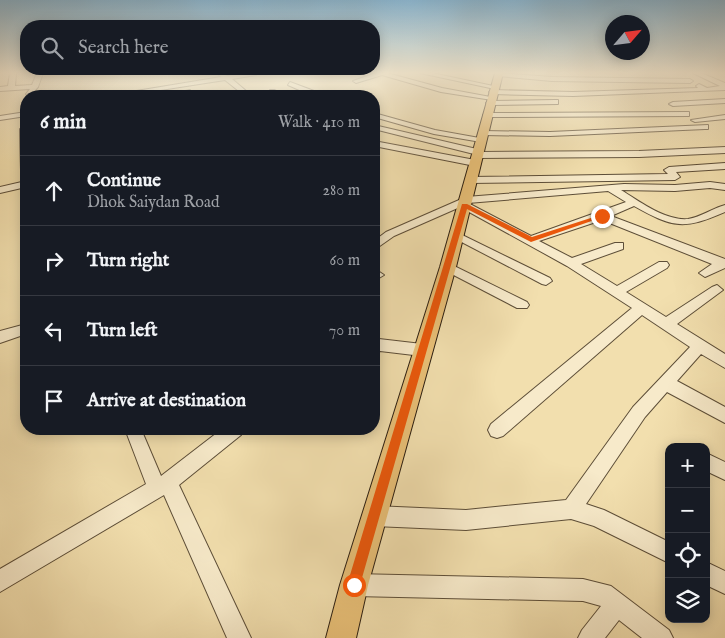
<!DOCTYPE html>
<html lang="en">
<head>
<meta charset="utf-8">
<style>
	body { margin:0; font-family:"IM FELL English",serif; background:#20242c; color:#f1f3f6 }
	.controls { position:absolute; right:15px; bottom:15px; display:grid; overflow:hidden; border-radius:10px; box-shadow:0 2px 12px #0003 }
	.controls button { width:45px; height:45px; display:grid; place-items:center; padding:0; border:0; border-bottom:1px solid #363941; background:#171b24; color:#f1f3f6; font:25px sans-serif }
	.compass { position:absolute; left:605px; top:15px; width:45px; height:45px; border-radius:50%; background:#171b24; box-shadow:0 2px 12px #0003; rotate:62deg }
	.stop { position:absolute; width:15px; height:15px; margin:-11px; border:4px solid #ea580c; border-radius:50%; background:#fff }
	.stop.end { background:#ea580c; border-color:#fff; box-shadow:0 1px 5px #0008 }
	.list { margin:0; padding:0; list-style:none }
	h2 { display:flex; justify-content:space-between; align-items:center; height:65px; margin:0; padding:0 20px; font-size:21px }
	h2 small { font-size:16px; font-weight:400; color:#9ea1a6 }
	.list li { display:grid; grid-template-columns:32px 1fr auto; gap:15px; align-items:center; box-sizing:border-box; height:70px; padding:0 20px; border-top:1px solid #363941 }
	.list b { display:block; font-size:19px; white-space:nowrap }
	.list p { margin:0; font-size:16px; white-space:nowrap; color:#9ea1a6 }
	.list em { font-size:16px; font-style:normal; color:#9ea1a6 }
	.icon { flex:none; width:28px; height:28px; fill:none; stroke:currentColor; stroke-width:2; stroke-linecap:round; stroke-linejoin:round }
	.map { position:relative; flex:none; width:725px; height:638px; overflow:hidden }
	.search { position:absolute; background:#171b24; box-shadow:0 2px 12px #0003; left:20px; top:20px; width:360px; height:55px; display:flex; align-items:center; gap:12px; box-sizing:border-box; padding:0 18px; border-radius:20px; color:#9ea1a6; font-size:19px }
	.panel { position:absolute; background:#171b24; box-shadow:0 2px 12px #0003; left:20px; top:90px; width:360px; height:345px; border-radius:20px }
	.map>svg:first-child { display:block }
</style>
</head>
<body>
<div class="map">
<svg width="725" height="638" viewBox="0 0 725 638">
	<rect width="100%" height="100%" fill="#f2dfae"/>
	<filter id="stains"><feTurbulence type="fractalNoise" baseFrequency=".004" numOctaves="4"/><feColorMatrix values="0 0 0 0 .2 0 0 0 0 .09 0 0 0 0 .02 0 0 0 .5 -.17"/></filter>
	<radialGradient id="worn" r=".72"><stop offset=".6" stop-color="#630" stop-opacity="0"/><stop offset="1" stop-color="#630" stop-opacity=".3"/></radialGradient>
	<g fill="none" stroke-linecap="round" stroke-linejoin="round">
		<!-- minor casing -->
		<g stroke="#5d4e38" stroke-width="2">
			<g id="minor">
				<path d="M10,73H16L15,86L32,85L37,73H43L38,87L30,96L26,94L30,89L0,91V87L8,86Z"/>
				<path d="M222,73L227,76L256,73V75L232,79L252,96H245L225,80L122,96H106L221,77L219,75Z"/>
				<path d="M376,73H387L442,88L496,98L492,100L441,92L382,75L356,83L353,81Z"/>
				<path d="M420,73H432L498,87L495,89Z"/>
				<path d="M496,73L552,77L690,79L693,81L690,83L552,81L498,76Z"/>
				<path d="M693,73H701L725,83V90L573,96L493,94L489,92L493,90L573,92L698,88L696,86L699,84L707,88L720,86Z"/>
				<path d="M290,82L322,94L323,96H313L288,85Z"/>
				<path d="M190,90L192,93L162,96Z"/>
				<path d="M270,90H274L287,96H278L270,92Z"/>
				<path d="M725,99V103L673,106L669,104L673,102Z"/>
				<path d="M555,100H558V104L490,105L486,103L490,101Z"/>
				<path d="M26,112V116L0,120V116Z"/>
				<path d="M686,112H689V116L487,117L483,115L487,113Z"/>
				<path d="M374,113L435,130L485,139L481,142L434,134L374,117Z"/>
				<path d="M725,115V119L695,122L691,120Z"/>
				<path d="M374,125L481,150L482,152L639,151L725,147V153L639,157L477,158L474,157V154L374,129Z"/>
				<path d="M708,125V129H705L550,136L483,135L479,133L483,131L550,132Z"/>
				<path d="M20,129L26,130V173L21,170Z"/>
				<path d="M374,141L475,160L480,163L475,166L374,146Z"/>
				<path d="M725,163V169L676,172L680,177L675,180L470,183L465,180L470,177L668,174L664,170L669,167Z"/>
				<path d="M26,181V187L0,193V187Z"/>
				<path d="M710,182L725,184V190L710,188L675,191L621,190C639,201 665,221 688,219C701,217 713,208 725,205V212C684,230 673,228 634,206L611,216L725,259V268L705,277L699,273L712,264L602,220L539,241L572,258L615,243H623V249L581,264L617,286L659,262H667L669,265L667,268L626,292L666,317L712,287L717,285L723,290L677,324L725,354V368L701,354L677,381L725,407V423L667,392L645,417L586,504L604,510L669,542V563L594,526L571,519L466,530L374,526L367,523L364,516L367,509L374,506L466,510L566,500L633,407L690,347L642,315L503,436L497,438L491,436L488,430L491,424L632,308L567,266L460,207L394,236L374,250V241L386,232L466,197L624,184L675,185ZM608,191L626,202L531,236L468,203Z"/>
				<path d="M456,232L550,278L552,281L546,285L542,284L452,237V233Z"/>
				<path d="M448,263L527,302L529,305L527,308H517L444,270L442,267L444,264Z"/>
				<path d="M378,271L384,275L374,281V272Z"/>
				<path d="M26,324V334L0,343V331Z"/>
				<path d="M379,339L422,344L427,346L429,350L427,354L422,356L380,351L374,353V341Z"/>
				<path d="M125,429H141L161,476L222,429H243L241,435L179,485L251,638H227L164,495L0,592V569L146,484Z"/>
				<path d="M706,453L725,462V480L706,471Z"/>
				<path d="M706,562L725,571V594L706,585Z"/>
				<path d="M354,574L583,579L611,586L669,630L673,638H642L619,620L605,638H578L582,630L601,606L583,601L354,596L346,593L343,585L346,577Z"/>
			</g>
		</g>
		<!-- major casing -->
		<g stroke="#2b1e11" stroke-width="2">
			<path id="major" d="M495,73H503L456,267L368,585L356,638H326L340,585L440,267Z"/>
		</g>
		<!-- minor -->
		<use href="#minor" fill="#f7eaca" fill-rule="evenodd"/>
		<!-- major -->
		<use href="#major" fill="#e9c077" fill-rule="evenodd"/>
	</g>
	<!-- sky -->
	<linearGradient id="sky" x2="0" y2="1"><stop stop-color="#8ab7d3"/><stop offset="0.45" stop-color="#f9f1db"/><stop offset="1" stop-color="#f9f1db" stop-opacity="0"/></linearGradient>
	<rect width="725" height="162" fill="url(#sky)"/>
	<!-- route -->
	<path fill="#ea580c" d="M462,204H467L532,237L600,215L606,216L531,242L467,209L360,585L358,589L354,591L349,589L347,585Z"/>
	<rect width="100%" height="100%" filter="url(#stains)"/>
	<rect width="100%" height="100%" fill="url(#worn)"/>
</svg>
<div class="controls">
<button>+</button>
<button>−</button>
<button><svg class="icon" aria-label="locate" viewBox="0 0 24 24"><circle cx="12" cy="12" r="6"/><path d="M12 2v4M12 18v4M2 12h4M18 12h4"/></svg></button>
<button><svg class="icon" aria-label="layers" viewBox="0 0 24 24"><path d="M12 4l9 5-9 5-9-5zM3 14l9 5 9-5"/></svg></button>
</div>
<svg class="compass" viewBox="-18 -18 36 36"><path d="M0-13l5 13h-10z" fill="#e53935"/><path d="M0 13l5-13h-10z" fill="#9ea1a6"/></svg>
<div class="stop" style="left:354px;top:585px"></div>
<div class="stop end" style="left:602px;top:216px"></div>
<div class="search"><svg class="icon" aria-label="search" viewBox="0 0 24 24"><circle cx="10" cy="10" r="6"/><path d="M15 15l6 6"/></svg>Search here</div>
<section class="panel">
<h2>6 min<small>Walk · 410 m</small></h2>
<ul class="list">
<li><svg class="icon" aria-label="ahead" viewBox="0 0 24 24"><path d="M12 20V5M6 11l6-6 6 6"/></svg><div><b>Continue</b><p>Dhok Saiydan Road</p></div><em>280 m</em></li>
<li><svg class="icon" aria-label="right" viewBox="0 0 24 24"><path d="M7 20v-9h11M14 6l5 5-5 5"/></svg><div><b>Turn right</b></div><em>60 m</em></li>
<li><svg class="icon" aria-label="left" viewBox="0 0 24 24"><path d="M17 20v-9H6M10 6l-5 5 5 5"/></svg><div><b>Turn left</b></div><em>70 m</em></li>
<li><svg class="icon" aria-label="arrive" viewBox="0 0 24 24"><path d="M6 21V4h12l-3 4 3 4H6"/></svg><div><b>Arrive at destination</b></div></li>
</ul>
</section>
</div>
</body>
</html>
